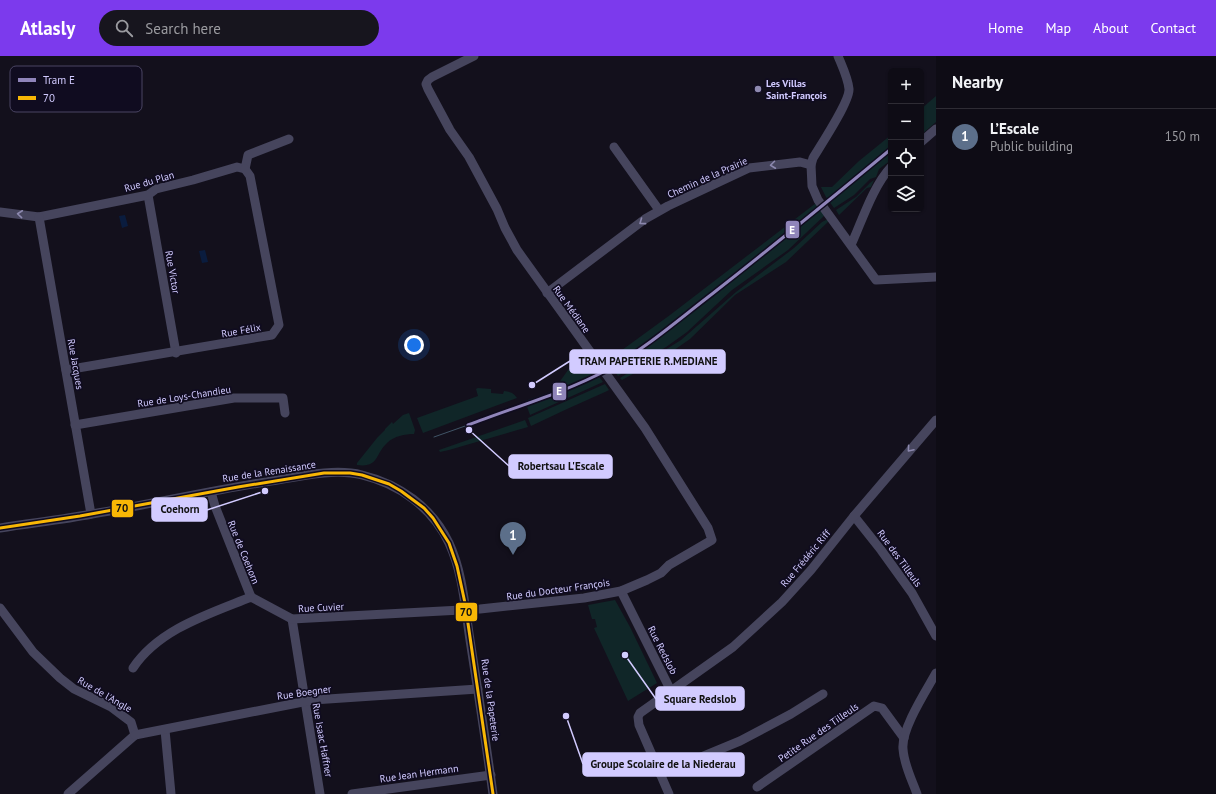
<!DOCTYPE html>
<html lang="en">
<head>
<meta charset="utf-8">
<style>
	body { margin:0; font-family:"PT Sans",sans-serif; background:#17151e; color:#f1f3f6 }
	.controls { position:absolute; right:12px; top:12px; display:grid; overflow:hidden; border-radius:6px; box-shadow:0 1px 3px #0004 }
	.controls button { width:36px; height:36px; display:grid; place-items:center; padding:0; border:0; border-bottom:1px solid #2e2c34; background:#0e0c15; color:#f1f3f6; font:20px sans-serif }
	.you { position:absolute; left:414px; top:289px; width:14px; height:14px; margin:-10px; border:3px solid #fff; border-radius:50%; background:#1a73e8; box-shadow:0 0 0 6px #1a73e833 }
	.badge { display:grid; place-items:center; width:26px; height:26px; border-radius:50%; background:#7c3aed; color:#fff; font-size:13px; font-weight:700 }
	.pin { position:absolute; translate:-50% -33px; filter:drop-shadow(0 1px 2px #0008) }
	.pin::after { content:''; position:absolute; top:21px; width:14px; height:12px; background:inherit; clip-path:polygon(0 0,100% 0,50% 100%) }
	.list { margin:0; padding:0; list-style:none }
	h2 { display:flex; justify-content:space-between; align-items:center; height:52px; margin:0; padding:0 16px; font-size:17px }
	h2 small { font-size:13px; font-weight:400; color:#9b9ba0 }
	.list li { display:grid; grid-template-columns:26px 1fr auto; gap:12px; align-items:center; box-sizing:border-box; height:56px; padding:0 16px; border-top:1px solid #2e2c34 }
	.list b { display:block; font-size:15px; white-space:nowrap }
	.list p { margin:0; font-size:13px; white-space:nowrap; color:#9b9ba0 }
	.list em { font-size:13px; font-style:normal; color:#9b9ba0 }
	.icon { flex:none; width:22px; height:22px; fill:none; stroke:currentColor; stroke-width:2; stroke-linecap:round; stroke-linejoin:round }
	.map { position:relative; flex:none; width:936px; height:738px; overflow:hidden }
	header { display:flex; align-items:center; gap:24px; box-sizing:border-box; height:56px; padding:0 20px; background:#7c3aed; color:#fff }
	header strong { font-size:19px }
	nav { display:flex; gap:22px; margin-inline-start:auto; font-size:14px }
	.search { width:280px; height:36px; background:#17151e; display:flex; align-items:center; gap:10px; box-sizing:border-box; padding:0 14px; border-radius:22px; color:#9b9ba0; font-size:15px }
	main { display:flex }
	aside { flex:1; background:#0e0c15 }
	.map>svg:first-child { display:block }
</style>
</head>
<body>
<header>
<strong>Atlasly</strong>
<div class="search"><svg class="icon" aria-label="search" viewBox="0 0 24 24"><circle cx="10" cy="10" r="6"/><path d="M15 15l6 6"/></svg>Search here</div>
<nav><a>Home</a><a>Map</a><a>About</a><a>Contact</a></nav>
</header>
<main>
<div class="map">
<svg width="936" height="738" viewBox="0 0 936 738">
	<rect width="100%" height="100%" fill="#13101c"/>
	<!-- green -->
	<g fill="#102628">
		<path d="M936,40V66L921,79V53Z"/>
		<path d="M891,79V104L879,113L876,121L870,123L854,139L834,152L826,141L821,131H832L859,105Z"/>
		<path d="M874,124L871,131L867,132L839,159L836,154L856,141L870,127Z"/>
		<path d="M816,147L825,159L788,194L732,234L687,276L666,291L618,320L607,305L670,259Z"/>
		<path d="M828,163L829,165L786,206L735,239L690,283L667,299L622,324L620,322L681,284L736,236L794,192L822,166Z"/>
		<path d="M581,296L603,326L530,359L525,345L553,335Z"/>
		<path d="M605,328L609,334L605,336L567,353L531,370L528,362Z"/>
		<path d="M478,332L491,333V337L503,338L504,335C510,336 513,336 517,342L423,377L417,362L478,340L476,333Z"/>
		<path d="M409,357L415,374L414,378C405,378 394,380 387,387C375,398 379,412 357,409V407L377,382L385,374V373L392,366L393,368L403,359Z"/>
		<path d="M525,364L528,371L449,394L440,396L439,394Z"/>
		<path d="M615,544L630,571L657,627L628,645L594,572L597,571L595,563H592L588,549Z"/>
	</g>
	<!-- water -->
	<g fill="#0a1c3e">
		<path d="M125,159L128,170L122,172L119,160Z"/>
		<path d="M205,194L208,206L202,207L199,195Z"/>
	</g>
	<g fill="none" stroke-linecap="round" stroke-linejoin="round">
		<!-- street -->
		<g stroke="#46455d" stroke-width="9">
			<path d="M838,0C842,10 848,22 849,33C850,45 821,89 813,102L811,109L812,130L818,144L876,224L936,221"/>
			<path d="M921,86L936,73"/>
			<path d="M614,91L659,154"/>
			<path d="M148,139L176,297"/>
			<path d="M0,156L39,161L148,139L156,133L193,124L237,111L245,113L248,99L289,83"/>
			<path d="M39,161L91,458"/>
			<path d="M851,189C862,165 873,130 891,111"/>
			<path d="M547,237L645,163L668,150L749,112L800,106L811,109"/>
			<path d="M66,314L272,279L279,269L250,120L245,113"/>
			<path d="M75,369L234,342H283L285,357"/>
			<path d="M211,436L215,450L251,541"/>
			<path d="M854,460L881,494L912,537L936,580"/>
			<path d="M0,472C30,467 61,464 92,458C147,449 203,436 259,427C290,423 331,411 362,419C399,428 432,451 449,487C463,517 465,552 470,584C478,635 486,687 493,738"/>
			<path d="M621,535L671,635L640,657L638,661L639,669L669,738"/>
			<path d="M0,552L33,596L60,622L74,633L111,651L131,666L135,679L68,738"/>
			<path d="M292,563L320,738"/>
			<path d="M133,612C159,573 209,558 251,541L292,563L480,553L584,542L621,535L647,524L661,517L669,509L712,484L708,472L645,372L517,194L505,172L497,153L469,101L450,74L428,33L426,28L428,24L432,21L474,0"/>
			<path d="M671,635L733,591L782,546L811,514L854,460L936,364"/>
			<path d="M165,674L171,738"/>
			<path d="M135,679L313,644L478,633"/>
			<path d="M660,718L740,685L791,658L823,638"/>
			<path d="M757,731L874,650L882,652L904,682"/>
			<path d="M352,738L491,719"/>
			<path d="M917,738C912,724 904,709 903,693C901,673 926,635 936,617"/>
		</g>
		<!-- tram -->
		<path stroke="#405466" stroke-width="1" d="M434,381L468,369"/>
		<!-- bus-1 casing -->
		<g stroke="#100c20" stroke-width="6">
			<path id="bus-1" d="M0,472L80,460L238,431L324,417H350L362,419L389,428L401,435L424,452L433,462L449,487L457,510L465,547L493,738"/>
		</g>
		<!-- bus-1 -->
		<use href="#bus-1" stroke="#f8b705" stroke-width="3"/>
		<!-- tram-1 casing -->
		<g stroke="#100c20" stroke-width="6">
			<path id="tram-1" d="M468,369C515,351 564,337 609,313C646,292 678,264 712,238C772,191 832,142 891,93"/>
		</g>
		<!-- tram-1 -->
		<use href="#tram-1" stroke="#9085ba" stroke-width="3"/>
	</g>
	<!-- one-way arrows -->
	<defs><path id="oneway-chevron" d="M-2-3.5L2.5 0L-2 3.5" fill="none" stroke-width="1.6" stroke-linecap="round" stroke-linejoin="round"/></defs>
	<g stroke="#8c88ae">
		<use href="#oneway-chevron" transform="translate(773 109) rotate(173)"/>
		<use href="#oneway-chevron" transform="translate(20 158) rotate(-174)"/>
		<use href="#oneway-chevron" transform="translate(642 166) rotate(144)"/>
		<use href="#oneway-chevron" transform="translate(910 393) rotate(130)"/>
	</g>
	<!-- markers -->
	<circle fill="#8f8ab0" stroke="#100c20" stroke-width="1.5" cx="758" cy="33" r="4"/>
	<g text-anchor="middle" stroke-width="3.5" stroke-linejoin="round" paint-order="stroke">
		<!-- poi labels -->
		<g font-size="10" font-weight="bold" fill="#d2cbff" stroke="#100c20" text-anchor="start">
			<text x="766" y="31">Les Villas<tspan x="766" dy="12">Saint-François</tspan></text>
		</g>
		<!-- street labels -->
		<g font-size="10" fill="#d2cbff" stroke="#100c20">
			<text transform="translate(707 121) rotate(-24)" y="4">Chemin de la Prairie</text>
			<text transform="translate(149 125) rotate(-16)" y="4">Rue du Plan</text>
			<text transform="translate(173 216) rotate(80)" y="4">Rue Victor</text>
			<text transform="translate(572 253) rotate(54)" y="4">Rue Médiane</text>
			<text transform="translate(241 274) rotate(-10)" y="4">Rue Félix</text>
			<text transform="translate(76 308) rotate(80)" y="4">Rue Jacques</text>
			<text transform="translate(184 340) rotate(-9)" y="4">Rue de Loys-Chandieu</text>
			<text transform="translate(269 415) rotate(-9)" y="4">Rue de la Renaissance</text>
			<text transform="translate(244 496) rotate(68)" y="4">Rue de Coehorn</text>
			<text transform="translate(805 502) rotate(-50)" y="4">Rue Frédéric Riff</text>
			<text transform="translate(900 502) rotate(54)" y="4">Rue des Tilleuls</text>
			<text transform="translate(558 533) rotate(-8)" y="4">Rue du Docteur François</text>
			<text transform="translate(321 551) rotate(-3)" y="4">Rue Cuvier</text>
			<text transform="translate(663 594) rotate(63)" y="4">Rue Redslob</text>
			<text transform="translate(304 636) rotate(-8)" y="4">Rue Boegner</text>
			<text transform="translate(105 638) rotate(30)" y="4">Rue de l'Angle</text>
			<text transform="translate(491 644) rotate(82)" y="4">Rue de la Papeterie</text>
			<text transform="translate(818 676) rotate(-35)" y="4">Petite Rue des Tilleuls</text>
			<text transform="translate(323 684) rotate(80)" y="4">Rue Isaac Haffner</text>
			<text transform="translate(419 717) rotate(-8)" y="4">Rue Jean Hermann</text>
		</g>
	</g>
	<!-- legend -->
	<rect x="10" y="10" width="132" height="46" rx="6" fill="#100c20" stroke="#4a4563" stroke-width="1"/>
	<rect x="18" y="22" width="18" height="4" fill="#9085ba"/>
	<rect x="18" y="40" width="18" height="4" fill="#f8b705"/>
	<g font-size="11" fill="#d2cbff">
		<text x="43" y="28">Tram E</text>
		<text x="43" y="46">70</text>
	</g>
	<!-- callouts -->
	<path fill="none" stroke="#d2cbff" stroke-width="1.5" d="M532 329L570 305M469 374L509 410M265 435L207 454M625 599L656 643M566 660L583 708"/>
	<g fill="#d2cbff" stroke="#100c20" stroke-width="1.5">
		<circle cx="532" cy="329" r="4"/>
		<circle cx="469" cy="374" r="4"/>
		<circle cx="265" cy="435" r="4"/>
		<circle cx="625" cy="599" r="4"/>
		<circle cx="566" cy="660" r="4"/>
	</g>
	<g fill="#d2cbff" stroke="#d2cbff" stroke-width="1.5">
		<rect x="570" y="294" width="155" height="23" rx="4"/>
		<rect x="509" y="399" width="103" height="23" rx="4"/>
		<rect x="152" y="442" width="55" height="23" rx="4"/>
		<rect x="656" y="631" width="88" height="23" rx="4"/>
		<rect x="583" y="697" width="161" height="23" rx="4"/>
	</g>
	<g font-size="11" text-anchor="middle" font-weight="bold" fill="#111">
		<text x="648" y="309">TRAM PAPETERIE R.MEDIANE</text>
		<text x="561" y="414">Robertsau L'Escale</text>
		<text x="180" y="457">Coehorn</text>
		<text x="700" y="647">Square Redslob</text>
		<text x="663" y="712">Groupe Scolaire de la Niederau</text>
	</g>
	<g stroke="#100c20" stroke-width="1.5">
		<rect x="785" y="164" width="15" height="19" rx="4" fill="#9085ba"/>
		<rect x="552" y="326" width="15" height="19" rx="4" fill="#9085ba"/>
		<rect x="111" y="443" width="23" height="19" rx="4" fill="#f8b705"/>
		<rect x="455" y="546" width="23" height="20" rx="4" fill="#f8b705"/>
	</g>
	<g font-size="11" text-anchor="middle" font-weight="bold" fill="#fff">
		<text x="792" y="178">E</text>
		<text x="559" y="339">E</text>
	</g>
	<g font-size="11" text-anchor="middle" font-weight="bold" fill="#111">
		<text x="122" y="456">70</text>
		<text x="466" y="560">70</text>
	</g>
</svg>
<div class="controls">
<button>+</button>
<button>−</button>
<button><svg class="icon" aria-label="locate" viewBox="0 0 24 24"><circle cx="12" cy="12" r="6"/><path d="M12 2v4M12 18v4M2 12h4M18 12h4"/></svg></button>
<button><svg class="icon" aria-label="layers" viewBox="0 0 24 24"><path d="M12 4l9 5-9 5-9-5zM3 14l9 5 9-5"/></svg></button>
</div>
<div class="you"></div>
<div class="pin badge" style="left:513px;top:499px;background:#5c6f8a">1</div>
</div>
<aside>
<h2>Nearby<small></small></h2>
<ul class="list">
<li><span class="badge" style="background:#5c6f8a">1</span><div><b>L’Escale</b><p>Public building</p></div><em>150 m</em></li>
</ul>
</aside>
</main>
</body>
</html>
